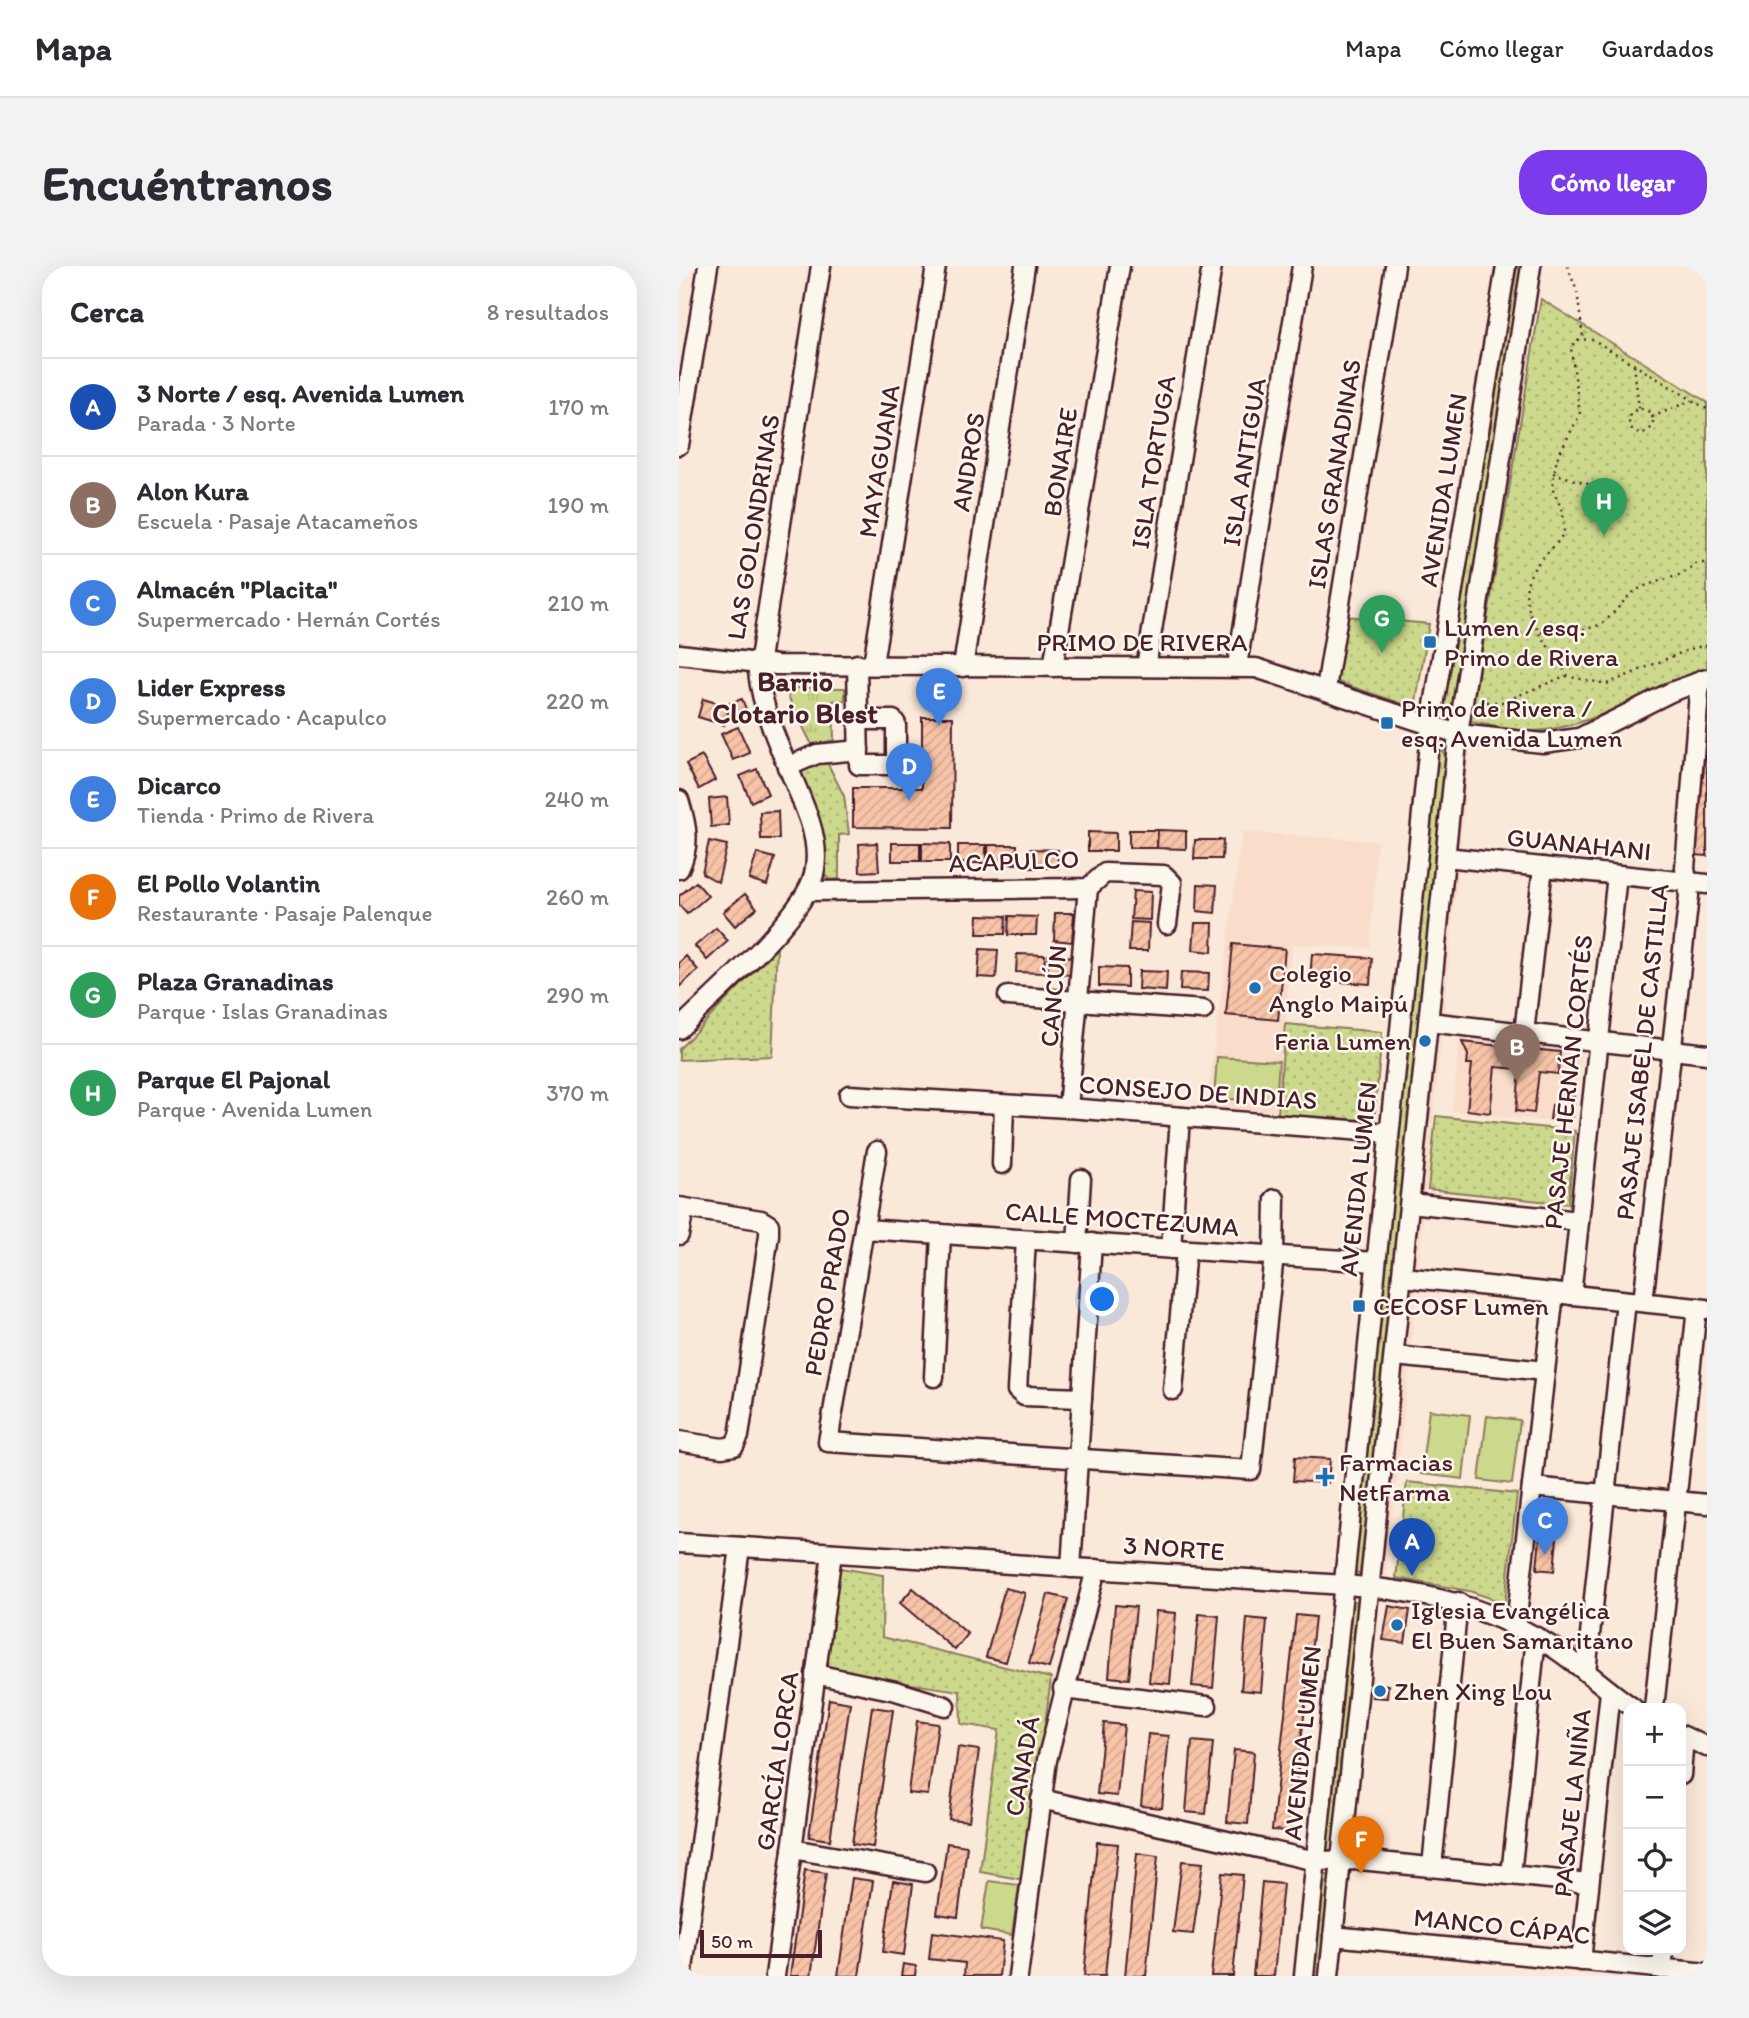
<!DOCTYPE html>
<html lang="es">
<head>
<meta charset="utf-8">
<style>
	body { margin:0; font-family:Itim,sans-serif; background:#f2f2f3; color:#2b2b33 }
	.controls { position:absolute; right:21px; bottom:21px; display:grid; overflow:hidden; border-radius:14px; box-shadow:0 7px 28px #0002 }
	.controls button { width:63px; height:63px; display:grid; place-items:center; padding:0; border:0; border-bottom:2px solid #e1e1e2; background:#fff; color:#2b2b33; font:35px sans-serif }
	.scale { position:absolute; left:21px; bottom:18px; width:122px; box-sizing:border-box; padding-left:7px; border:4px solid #4a1f2b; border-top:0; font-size:19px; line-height:24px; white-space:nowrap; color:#4a1f2b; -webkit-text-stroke:5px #fbf7ec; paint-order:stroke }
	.you { position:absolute; left:424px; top:1034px; width:24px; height:24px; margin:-18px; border:5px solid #fff; border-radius:50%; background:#1a73e8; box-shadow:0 0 0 10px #1a73e833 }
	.badge { display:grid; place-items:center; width:46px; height:46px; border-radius:50%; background:#7c3aed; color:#fff; font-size:23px; font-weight:700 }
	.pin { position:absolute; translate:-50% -58px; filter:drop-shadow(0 2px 4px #0008) }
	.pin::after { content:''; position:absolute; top:37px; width:24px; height:21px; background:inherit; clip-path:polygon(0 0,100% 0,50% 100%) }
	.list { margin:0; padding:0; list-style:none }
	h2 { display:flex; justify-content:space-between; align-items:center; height:91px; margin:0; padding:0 28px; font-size:30px }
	h2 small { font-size:23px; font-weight:400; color:#7c7c81 }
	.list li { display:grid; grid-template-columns:46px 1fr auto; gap:21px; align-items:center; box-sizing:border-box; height:98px; padding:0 28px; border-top:2px solid #e1e1e2 }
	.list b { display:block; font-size:26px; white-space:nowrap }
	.list p { margin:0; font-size:23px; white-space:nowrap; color:#7c7c81 }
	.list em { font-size:23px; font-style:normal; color:#7c7c81 }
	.icon { flex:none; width:38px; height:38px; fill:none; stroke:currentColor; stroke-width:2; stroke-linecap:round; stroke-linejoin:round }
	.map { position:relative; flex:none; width:1028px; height:1710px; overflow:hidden; border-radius:28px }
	header { display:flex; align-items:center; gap:42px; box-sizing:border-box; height:98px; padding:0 35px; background:#fff; border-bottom:2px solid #e1e1e2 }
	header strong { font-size:33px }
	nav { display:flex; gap:38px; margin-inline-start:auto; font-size:24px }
	.intro { display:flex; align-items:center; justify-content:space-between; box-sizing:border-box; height:168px; padding:0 42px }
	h1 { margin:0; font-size:49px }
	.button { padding:18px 32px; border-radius:28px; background:#7c3aed; color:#fff; font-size:24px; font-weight:700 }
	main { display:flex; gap:42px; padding:0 42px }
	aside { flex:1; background:#fff; border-radius:28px; box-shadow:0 7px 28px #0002 }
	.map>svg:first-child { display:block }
</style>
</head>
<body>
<header>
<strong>Mapa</strong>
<nav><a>Mapa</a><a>Cómo llegar</a><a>Guardados</a></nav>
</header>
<div class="intro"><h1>Encuéntranos</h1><a class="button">Cómo llegar</a></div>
<main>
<aside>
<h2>Cerca<small>8 resultados</small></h2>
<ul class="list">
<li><span class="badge" style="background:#1a4fb4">A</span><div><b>3 Norte / esq. Avenida Lumen</b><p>Parada · 3 Norte</p></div><em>170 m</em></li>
<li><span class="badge" style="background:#8d6e63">B</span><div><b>Alon Kura</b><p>Escuela · Pasaje Atacameños</p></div><em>190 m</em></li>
<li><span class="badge" style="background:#3f7fe0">C</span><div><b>Almacén &quot;Placita&quot;</b><p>Supermercado · Hernán Cortés</p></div><em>210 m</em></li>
<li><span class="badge" style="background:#3f7fe0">D</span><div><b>Lider Express</b><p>Supermercado · Acapulco</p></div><em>220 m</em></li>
<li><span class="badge" style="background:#3f7fe0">E</span><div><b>Dicarco</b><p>Tienda · Primo de Rivera</p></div><em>240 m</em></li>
<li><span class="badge" style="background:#e8710a">F</span><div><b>El Pollo Volantin</b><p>Restaurante · Pasaje Palenque</p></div><em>260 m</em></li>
<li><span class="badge" style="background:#2e9e5b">G</span><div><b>Plaza Granadinas</b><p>Parque · Islas Granadinas</p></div><em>290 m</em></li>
<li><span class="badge" style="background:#2e9e5b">H</span><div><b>Parque El Pajonal</b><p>Parque · Avenida Lumen</p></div><em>370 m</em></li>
</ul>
</aside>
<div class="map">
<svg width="1028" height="1710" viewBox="0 0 1028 1710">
	<defs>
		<pattern id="grass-tufts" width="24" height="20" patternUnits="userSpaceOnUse" patternTransform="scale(1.75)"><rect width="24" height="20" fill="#ccd88b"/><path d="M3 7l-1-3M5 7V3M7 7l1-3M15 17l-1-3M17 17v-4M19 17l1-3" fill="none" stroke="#b1b978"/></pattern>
		<pattern id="park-dots" width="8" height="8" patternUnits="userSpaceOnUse" patternTransform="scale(1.75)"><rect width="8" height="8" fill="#ccd88b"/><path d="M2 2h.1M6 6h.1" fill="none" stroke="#b1b978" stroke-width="1.8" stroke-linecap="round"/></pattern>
		<pattern id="building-hatch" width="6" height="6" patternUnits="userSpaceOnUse" patternTransform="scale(1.75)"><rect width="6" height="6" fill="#f8c4a8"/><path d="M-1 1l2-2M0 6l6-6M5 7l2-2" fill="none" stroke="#d6a891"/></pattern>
	</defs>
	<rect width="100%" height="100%" fill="#fae8d8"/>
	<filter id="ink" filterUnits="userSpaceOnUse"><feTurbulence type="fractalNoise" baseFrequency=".0143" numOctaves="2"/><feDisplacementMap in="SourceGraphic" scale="14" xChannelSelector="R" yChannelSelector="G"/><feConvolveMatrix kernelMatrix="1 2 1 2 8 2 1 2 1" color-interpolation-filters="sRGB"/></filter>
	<g filter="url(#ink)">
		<!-- built -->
		<g fill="#f9ddca">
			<path d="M763,477L791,481L728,1118L707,1311H675Z"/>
			<path d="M563,566L698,575L691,682L613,678L599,848L527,844Z"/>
			<path d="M781,773L903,786L895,858L773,845Z"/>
		</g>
		<!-- grass -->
		<g fill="url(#grass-tufts)" stroke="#8b7c5b" stroke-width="2">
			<path d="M838,0H847L772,451L768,455L763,451Z"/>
			<path d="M116,422H166V434L154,435L155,474L133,479L109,430Z"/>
			<path d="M763,484L769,494L686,1310L675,1305L757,489Z"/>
			<path d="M673,1335L684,1336L659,1588H647Z"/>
			<path d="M640,1609H652L642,1710H631Z"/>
		</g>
		<!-- park -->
		<g fill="url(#park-dots)" stroke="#8b7c5b" stroke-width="2">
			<path d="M862,33L1028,136V404C970,421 917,462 855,465C835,466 811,459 791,456Z"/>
			<path d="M666,350L750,358L736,442L656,415Z"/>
			<path d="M147,494L165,530L170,568L160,569V613L150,614L140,602L120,506Z"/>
			<path d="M98,682L93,790L0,794V783Z"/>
			<path d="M606,758L703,766L695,855L599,848Z"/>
			<path d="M757,850L896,865L889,938L749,923Z"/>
			<path d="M728,1216L838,1228L826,1337L790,1325L717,1312Z"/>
			<path d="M161,1302L204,1309L203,1371L372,1412L346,1614L301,1606L320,1464L282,1458L281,1425L144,1405Z"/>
		</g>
		<!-- garden -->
		<g fill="#ccd88b" stroke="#8b7c5b" stroke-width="2">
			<path d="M538,791L600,795L597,836L535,832Z"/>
			<path d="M750,1144L791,1149L784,1213L742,1208Z"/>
			<path d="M808,1150L841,1154L833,1218L800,1214Z"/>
			<path d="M310,1615L340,1619L333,1669L302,1664Z"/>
		</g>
		<!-- building -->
		<g fill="url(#building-hatch)" stroke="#4a1f2b" stroke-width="2">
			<path d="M24,433L51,441L45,459L19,451Z"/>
			<path d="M63,433L69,448L56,452L51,437Z"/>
			<path d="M243,451H274L273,562L174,561V522H243Z"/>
			<path d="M59,461L71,487L54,494L42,468Z"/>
			<path d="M1028,474V590L1015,589Z"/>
			<path d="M23,490L36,514L20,523L7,498Z"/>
			<path d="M78,503L89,528L72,536L61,510Z"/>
			<path d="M48,531L50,559L32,561L30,533Z"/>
			<path d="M99,545L100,573H82L81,546Z"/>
			<rect x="450" y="564" width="28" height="18"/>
			<path d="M479,564L507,565V583L478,582Z"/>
			<path d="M409,566L437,567V585H409Z"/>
			<path d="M516,574H544L543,593H515Z"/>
			<path d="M30,575L48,579L39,616L23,607Z"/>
			<path d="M198,577L200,605L181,606L180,578Z"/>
			<rect x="213" y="577" width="28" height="18"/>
			<path d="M243,577L271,578V596H243Z"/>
			<rect x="279" y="579" width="28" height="18"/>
			<path d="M309,579H338L337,598L309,597Z"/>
			<path d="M351,583L379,584V602H351Z"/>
			<path d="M78,587L96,592L88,619L70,613Z"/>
			<path d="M17,616L29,630L8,648L0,639V630Z"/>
			<path d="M519,618L538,619L536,647L518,645Z"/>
			<path d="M454,625L472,626L471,654L452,653Z"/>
			<path d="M66,628L78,642L56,660L44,646Z"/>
			<path d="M376,647H395L393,676L375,674Z"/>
			<path d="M299,649L327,650L326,668H298Z"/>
			<path d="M330,650L358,651L357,669H329Z"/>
			<path d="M452,656L470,657L469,685H450Z"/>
			<path d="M516,657H534L533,686L514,684Z"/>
			<path d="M37,662L49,675L28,694L16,680Z"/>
			<path d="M554,678L606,683L599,754L547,749Z"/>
			<path d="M301,683L319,684L317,712L299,711Z"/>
			<path d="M338,688L366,689L365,707L337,706Z"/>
			<path d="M633,688L693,692L691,718L631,714Z"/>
			<path d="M369,689L396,691V709L368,708Z"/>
			<path d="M7,690L19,704L0,721V697Z"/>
			<path d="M420,701L448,702V721L420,720Z"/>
			<path d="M460,705L488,706L487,725L459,723Z"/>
			<path d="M502,706L530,707L529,725L501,724Z"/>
			<path d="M783,776L881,786L879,808L860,806L855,847L837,845L841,803L816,801L811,847L788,844L793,798H788L789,789Z"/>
			<path d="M878,829L895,831L893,855L871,853L873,839L877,840Z"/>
			<path d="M616,1191L651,1193L649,1217L614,1215Z"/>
			<path d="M861,1271L878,1272L875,1305L858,1303Z"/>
			<path d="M234,1322L289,1368L276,1384L221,1337Z"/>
			<path d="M326,1322L346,1327L327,1396L307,1391Z"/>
			<path d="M369,1328L389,1333L370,1402L350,1397Z"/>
			<path d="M436,1339L457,1341L450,1413L430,1411Z"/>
			<path d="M710,1340L731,1344L726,1377L704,1374Z"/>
			<path d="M477,1345L497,1347L491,1418L470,1416Z"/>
			<path d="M520,1348L540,1350L534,1422L513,1420Z"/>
			<path d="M617,1349L636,1351L612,1565L593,1564Z"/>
			<path d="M568,1352L588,1354L582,1426L562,1424Z"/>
			<path d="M695,1417L709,1419L708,1432L693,1431Z"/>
			<path d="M150,1433L171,1437L151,1574L130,1571Z"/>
			<path d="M193,1441L214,1444L194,1581L173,1578Z"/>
			<path d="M238,1455L259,1458L249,1529L229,1527Z"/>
			<path d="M425,1457L445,1459L438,1530L418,1528Z"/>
			<path d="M469,1468L490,1470L483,1542L462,1540Z"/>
			<path d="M513,1475L534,1477L527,1548L507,1546Z"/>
			<path d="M279,1481L300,1484L290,1555L270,1553Z"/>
			<path d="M555,1484L575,1486L569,1558L548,1556Z"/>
			<path d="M418,1576L439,1578L426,1710H405Z"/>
			<path d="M268,1577L288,1580L279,1651L258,1648Z"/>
			<path d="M458,1587L479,1590L467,1710H446Z"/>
			<path d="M503,1595L524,1597L514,1668L494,1666Z"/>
			<path d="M126,1604L147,1607L132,1710H111Z"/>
			<path d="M543,1607L564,1609L554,1710H532Z"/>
			<path d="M173,1612L194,1615L180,1710H159Z"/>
			<path d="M214,1615L234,1618L225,1689L204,1686Z"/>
			<path d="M583,1616L604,1618L595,1710H574Z"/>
			<path d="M253,1666L324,1675L320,1710H285L286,1697L250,1693Z"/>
			<path d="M224,1698L237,1700L236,1710H222Z"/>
		</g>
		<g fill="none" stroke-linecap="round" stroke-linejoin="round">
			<!-- minor casing -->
			<g stroke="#4a1f2b" stroke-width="23">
				<g id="minor">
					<path d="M0,179L29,0"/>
					<path d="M0,388L98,399L577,402L779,468L864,477L900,472L992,426L1028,413"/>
					<path d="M178,398L180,499H217V458L214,454H180"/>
					<path d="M194,398L257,0"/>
					<path d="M558,400L623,0"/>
					<path d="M284,401L346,0"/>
					<path d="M374,401L441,0"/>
					<path d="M467,401L533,0"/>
					<path d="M647,423L716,0"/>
					<path d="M108,501L138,488L180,484"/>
					<path d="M0,534C8,560 12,578 0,603"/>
					<path d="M766,591L1028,618"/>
					<path d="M129,625L409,622L426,607L485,609L493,617L488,658"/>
					<path d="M329,730L524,744"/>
					<path d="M750,756L1028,788"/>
					<path d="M0,763C33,730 126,650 135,608C139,591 136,572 131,556C114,506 85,459 79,406L142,0"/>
					<path d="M845,767L864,601"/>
					<path d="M170,829L389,842L710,867"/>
					<path d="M389,842L409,622"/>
					<path d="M198,885L149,1176L572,1204L595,989L596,933"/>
					<path d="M323,898L325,839"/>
					<path d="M731,937L900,955"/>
					<path d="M0,941L82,954L90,959V969L60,1170L55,1180L43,1182L0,1175"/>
					<path d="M185,963L697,996"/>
					<path d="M0,969L5,942"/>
					<path d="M347,974L338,1124L345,1130L403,1132"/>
					<path d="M398,977L402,913"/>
					<path d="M492,983L501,851"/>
					<path d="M724,1011L1027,1043"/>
					<path d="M892,1029L938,609"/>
					<path d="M964,1036L1010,630L1006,602L1021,414"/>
					<path d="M716,1090L866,1105"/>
					<path d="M255,1111L262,968"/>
					<path d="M494,1124L507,984"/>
					<path d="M853,1221L1028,1238"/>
					<path d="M0,1277L666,1319C744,1325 812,1340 878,1384C904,1402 928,1424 954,1442"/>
					<path d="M392,1302L413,977"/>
					<path d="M837,1359L875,1027"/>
					<path d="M907,1406L947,1035"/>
					<path d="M136,1408L217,1425L266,1440"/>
					<path d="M384,1423L528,1440"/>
					<path d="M975,1442L1018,1042"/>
					<path d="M1002,1469L1028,1481"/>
					<path d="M1002,1509L1005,1471"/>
					<path d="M362,1533L637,1595L681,1594L910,1617"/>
					<path d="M113,1583L246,1606"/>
					<path d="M753,1601L779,1336"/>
					<path d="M832,1609L857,1371"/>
					<path d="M654,1670L1028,1707"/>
					<path d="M902,1695L931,1426"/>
					<path d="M983,1703L985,1684"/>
					<path d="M3,1710L61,1281"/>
					<path d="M96,1710L153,1287"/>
					<path d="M339,1710L368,1494L417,1303"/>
					<path d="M625,1710L752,458L827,0"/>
					<path d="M650,1710L779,468L852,0"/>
				</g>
			</g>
			<!-- path -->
			<g stroke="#4a1f2b" stroke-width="2.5" stroke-dasharray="2 5" stroke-linecap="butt">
				<path d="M888,0L898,25L904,71"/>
				<path d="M955,99L960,143"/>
				<circle cx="962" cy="155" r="12"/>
				<path d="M973,151L1013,134"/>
				<path d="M874,207L922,222"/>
				<path d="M862,366C880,366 899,366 917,360C935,353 942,333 958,324C976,313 1005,313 1018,297H1028"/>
				<path d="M889,410C872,382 834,342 852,308C860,292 877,282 885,266L884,246L873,222L878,192L901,148L892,82L897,74L913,73L1028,143"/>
				<path d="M801,436H824L886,410L928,418L1011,383L1028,379"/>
			</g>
			<!-- minor -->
			<use href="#minor" stroke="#fbf7ec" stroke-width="18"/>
		</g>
	</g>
	<!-- markers -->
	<g fill="#1f6fb2" stroke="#fbf7ec" stroke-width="2.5">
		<rect x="744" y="369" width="14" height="14" rx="3.5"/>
		<rect x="701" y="450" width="14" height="14" rx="3.5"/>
		<circle cx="576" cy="722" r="7"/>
		<circle cx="746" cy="775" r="7"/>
		<rect x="673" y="1033" width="14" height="14" rx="3.5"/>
		<path d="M642.5 1200.5h7v7h7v7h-7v7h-7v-7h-7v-7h7z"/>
		<circle cx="718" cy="1359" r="7"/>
		<circle cx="701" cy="1425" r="7"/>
	</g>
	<g text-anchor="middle" stroke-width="5" stroke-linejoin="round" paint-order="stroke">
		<!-- street labels -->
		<g font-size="26" fill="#4a1f2b" stroke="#fbf7ec">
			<text transform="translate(200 195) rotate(-81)" y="9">MAYAGUANA</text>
			<text transform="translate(289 196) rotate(-81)" y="9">ANDROS</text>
			<text transform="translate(381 196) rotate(-81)" y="9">BONAIRE</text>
			<text transform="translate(474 196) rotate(-81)" y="9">ISLA TORTUGA</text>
			<text transform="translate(565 196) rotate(-81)" y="9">ISLA ANTIGUA</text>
			<text transform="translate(655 208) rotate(-81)" y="9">ISLAS GRANADINAS</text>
			<text transform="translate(764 224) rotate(-81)" y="9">AVENIDA LUMEN</text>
			<text transform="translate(74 261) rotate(-81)" y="9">LAS GOLONDRINAS</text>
			<text x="463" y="385">PRIMO DE RIVERA</text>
			<text transform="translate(900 578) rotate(6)" y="9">GUANAHANI</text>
			<text transform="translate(335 595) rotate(-2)" y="9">ACAPULCO</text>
			<text transform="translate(374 730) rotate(-85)" y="9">CANCÚN</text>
			<text transform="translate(963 786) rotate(-84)" y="9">PASAJE ISABEL DE CASTILLA</text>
			<text transform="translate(889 816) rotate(-84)" y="9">PASAJE HERNÁN CORTÉS</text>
			<text transform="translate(519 826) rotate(4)" y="9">CONSEJO DE INDIAS</text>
			<text transform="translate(679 913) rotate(-84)" y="9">AVENIDA LUMEN</text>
			<text transform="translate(443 953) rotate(4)" y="9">CALLE MOCTEZUMA</text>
			<text transform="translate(148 1026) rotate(-80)" y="9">PEDRO PRADO</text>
			<text transform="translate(495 1282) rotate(4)" y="9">3 NORTE</text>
			<text transform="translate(623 1477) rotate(-84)" y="9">AVENIDA LUMEN</text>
			<text transform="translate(98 1495) rotate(-82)" y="9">GARCÍA LORCA</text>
			<text transform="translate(343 1500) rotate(-80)" y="9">CANADÁ</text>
			<text transform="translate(893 1537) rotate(-84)" y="9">PASAJE LA NIÑA</text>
			<text transform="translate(823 1660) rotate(6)" y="9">MANCO CÁPAC</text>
		</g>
		<!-- poi labels -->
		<g font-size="26" fill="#4a1f2b" stroke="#fbf7ec" text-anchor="start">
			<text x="765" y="370">Lumen / esq.<tspan x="765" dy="30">Primo de Rivera</tspan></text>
			<text x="722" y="451">Primo de Rivera /<tspan x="722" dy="30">esq. Avenida Lumen</tspan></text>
			<text x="590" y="716">Colegio<tspan x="590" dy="30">Anglo Maipú</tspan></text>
			<text x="732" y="784" text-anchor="end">Feria Lumen</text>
			<text x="694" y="1049">CECOSF Lumen</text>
			<text x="660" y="1205">Farmacias<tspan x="660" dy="30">NetFarma</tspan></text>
			<text x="732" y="1353">Iglesia Evangélica<tspan x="732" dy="30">El Buen Samaritano</tspan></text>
			<text x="715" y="1434">Zhen Xing Lou</text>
		</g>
		<!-- neighbourhood labels -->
		<g font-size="28" font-weight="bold" fill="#4a1f2b" stroke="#fbf7ec">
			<text x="116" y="425">Barrio<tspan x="116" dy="32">Clotario Blest</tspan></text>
		</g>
	</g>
</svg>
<div class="controls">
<button>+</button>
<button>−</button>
<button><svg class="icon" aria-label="locate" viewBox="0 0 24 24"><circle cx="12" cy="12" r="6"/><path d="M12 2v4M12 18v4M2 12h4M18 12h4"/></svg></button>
<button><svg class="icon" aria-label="layers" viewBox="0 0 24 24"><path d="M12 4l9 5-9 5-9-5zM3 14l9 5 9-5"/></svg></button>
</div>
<div class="scale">50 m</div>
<div class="you"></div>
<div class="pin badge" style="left:733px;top:1310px;background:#1a4fb4">A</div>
<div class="pin badge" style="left:838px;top:816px;background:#8d6e63">B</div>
<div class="pin badge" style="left:866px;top:1289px;background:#3f7fe0">C</div>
<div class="pin badge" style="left:230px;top:535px;background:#3f7fe0">D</div>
<div class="pin badge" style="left:260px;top:460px;background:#3f7fe0">E</div>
<div class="pin badge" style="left:682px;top:1608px;background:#e8710a">F</div>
<div class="pin badge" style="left:703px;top:387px;background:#2e9e5b">G</div>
<div class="pin badge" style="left:925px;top:270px;background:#2e9e5b">H</div>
</div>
</main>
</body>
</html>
